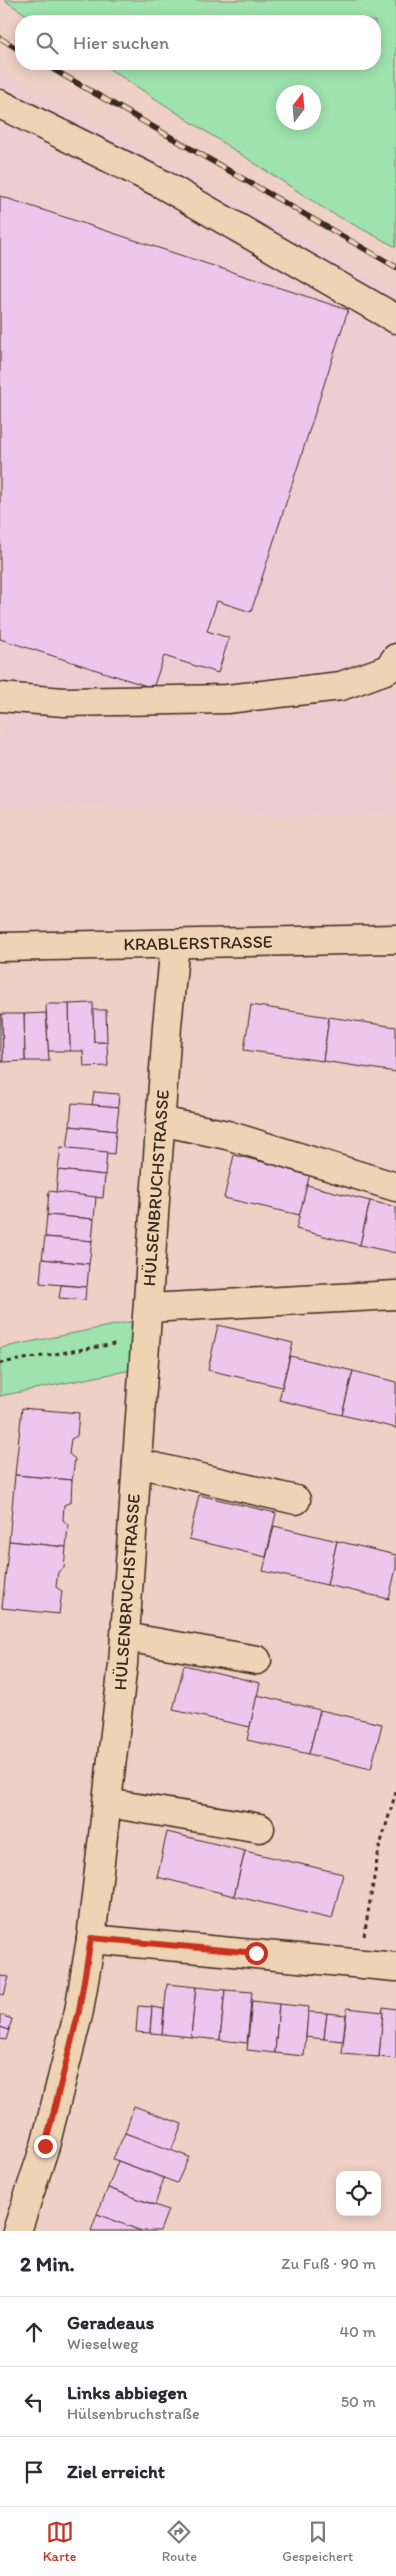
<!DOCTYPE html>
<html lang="de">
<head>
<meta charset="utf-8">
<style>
	body { margin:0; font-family:Itim,sans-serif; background:#f7f7f7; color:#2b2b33 }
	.controls { position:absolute; right:15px; bottom:15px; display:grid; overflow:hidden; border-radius:10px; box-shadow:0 2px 12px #0003 }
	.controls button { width:45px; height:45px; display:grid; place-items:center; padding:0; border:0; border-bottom:1px solid #e1e1e2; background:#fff; color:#2b2b33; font:25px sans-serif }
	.compass { position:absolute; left:276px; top:85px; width:45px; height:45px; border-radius:50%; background:#fff; box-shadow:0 2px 12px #0003; rotate:16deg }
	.stop { position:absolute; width:15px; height:15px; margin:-11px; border:4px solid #c8321e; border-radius:50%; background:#fff }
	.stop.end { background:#c8321e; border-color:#fff; box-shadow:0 1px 5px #0008 }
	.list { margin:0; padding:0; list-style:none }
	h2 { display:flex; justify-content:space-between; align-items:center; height:65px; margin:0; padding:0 20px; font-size:21px }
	h2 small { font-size:16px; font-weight:400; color:#7c7c81 }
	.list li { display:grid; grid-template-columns:32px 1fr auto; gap:15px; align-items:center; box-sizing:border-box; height:70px; padding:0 20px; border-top:1px solid #e1e1e2 }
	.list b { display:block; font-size:19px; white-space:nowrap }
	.list p { margin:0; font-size:16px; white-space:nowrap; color:#7c7c81 }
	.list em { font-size:16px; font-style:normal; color:#7c7c81 }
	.icon { flex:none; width:28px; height:28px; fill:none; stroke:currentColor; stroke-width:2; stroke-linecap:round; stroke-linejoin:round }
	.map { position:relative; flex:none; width:396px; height:2231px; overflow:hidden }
	.search { position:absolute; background:#fff; box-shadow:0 2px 12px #0003; left:15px; right:15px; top:15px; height:55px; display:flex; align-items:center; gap:12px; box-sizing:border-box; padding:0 18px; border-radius:20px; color:#7c7c81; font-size:19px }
	.sheet { height:275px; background:#fff }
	nav { display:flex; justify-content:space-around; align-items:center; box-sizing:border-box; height:70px; border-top:1px solid #e1e1e2; background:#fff; font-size:14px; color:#7c7c81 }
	nav a { display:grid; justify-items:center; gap:2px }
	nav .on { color:#c8321e }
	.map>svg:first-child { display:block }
</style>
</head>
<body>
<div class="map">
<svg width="396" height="2231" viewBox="0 0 396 2231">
	<rect width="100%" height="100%" fill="#eed0c6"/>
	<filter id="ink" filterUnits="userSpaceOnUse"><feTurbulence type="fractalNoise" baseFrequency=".02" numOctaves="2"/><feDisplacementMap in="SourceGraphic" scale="10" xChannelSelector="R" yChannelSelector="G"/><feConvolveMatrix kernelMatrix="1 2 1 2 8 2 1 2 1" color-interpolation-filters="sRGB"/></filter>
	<g filter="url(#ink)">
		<!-- built -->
		<path fill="#eecdd2" d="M0,71L396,290V813L292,816L159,809L0,807Z"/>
		<!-- green -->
		<g fill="#9ee2ad" stroke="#6c8666" fill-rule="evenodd">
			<path d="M4,0H396V247L328,211L102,64H375V21H36ZM284,92H314V122H284Z"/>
			<path d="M134,1321L131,1370L0,1396V1348Z"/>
		</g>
		<!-- building -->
		<g fill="#eec5ed" stroke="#3b2a1e">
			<path d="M0,196L348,310L251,612L217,601L207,631L229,638L218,673L164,656L153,688L0,639Z"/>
			<path d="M93,1003L94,1042H107V1043L108,1066L84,1067L83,1051H70L69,1004Z"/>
			<path d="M46,1004H69L70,1051H48Z"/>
			<path d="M251,1005L329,1017L323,1061L244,1050Z"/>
			<path d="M93,1010H106L107,1042H94Z"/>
			<path d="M46,1013L49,1061H25L24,1014Z"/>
			<path d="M0,1014H2L3,1062H0Z"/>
			<path d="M2,1014H24L25,1061L3,1062Z"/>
			<path d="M329,1017L396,1027V1072L323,1061Z"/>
			<path d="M94,1092L119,1094L118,1107L92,1105Z"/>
			<path d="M72,1103L119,1107L116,1131L70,1126Z"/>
			<path d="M70,1126L116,1131L114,1154L67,1148Z"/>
			<path d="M61,1147L107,1152L105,1175L58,1170Z"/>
			<path d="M234,1155L310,1173L300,1215L224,1198Z"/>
			<path d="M58,1170L105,1175L103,1198L56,1193Z"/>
			<path d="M307,1185L370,1201L360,1245L296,1229Z"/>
			<path d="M49,1191L96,1197L94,1219L47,1215Z"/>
			<path d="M370,1201L396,1207V1253L360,1245Z"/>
			<path d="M47,1215L94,1219L92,1241L45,1237Z"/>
			<path d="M45,1237L92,1241L89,1264L42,1259Z"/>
			<path d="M42,1259L89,1264L87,1287L40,1283Z"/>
			<path d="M61,1285L86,1287L85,1300L59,1298Z"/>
			<path d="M218,1325L293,1343L282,1387L208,1370Z"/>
			<path d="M290,1356L353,1371L342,1415L279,1400Z"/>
			<path d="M353,1371L396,1382V1428L342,1415Z"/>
			<path d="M22,1408L79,1413L77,1436L71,1439L69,1454L75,1459L72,1480L15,1475Z"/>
			<path d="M15,1475L72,1480L71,1502L64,1505L63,1520L68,1525L66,1547L9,1541Z"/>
			<path d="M199,1495L276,1513L266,1557L189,1539Z"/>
			<path d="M274,1526L337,1541L327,1585L263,1571Z"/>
			<path d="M9,1541L66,1547L64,1568L58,1572L56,1587L62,1591L59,1614L2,1608Z"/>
			<path d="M337,1541L396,1555V1568L389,1599L327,1585Z"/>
			<path d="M184,1665L260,1683L250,1727L173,1710Z"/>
			<path d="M257,1695L320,1710L309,1754L247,1740Z"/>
			<path d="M320,1710L382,1724L371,1769L309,1754Z"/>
			<path d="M167,1832L245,1851L234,1896L157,1877Z"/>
			<path d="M245,1851L343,1874L332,1919L234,1896Z"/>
			<path d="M0,1976L9,1977L4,1995L0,1994Z"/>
			<path d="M167,1984L196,1987L191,2037L162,2034Z"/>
			<path d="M196,1987L225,1990L220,2040L191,2037Z"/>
			<path d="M225,1990L252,1992L247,2043L220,2040Z"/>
			<path d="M252,2001L279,2004L275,2053L247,2050Z"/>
			<path d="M279,2004L309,2007L304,2056L275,2053Z"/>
			<path d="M138,2006L152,2007L150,2033L136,2032Z"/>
			<path d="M152,2007L164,2009L162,2034L150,2033Z"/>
			<path d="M383,2007L396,2009V2059L379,2057Z"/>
			<path d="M347,2008L383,2012L379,2057L342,2054Z"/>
			<path d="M308,2012L327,2013L324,2039L306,2037Z"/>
			<path d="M327,2013L346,2015L343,2041L324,2039Z"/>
			<path d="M0,2015L12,2019L9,2030L0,2027Z"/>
			<path d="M0,2027L9,2030L6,2040L0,2039Z"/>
			<path d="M134,2106L182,2124L171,2151L125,2133Z"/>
			<path d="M125,2133L189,2157L177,2183L113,2159Z"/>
			<path d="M118,2161L164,2178L155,2205L108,2188Z"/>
			<path d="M108,2188L168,2210L160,2231H141L97,2214Z"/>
			<path d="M97,2214L141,2231H91Z"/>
		</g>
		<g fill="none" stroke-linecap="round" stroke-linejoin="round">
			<!-- minor casing -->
			<g stroke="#3b2a1e" stroke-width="31">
				<g id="minor">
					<path d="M0,104L162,184L396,319"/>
					<path d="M0,697L64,702L227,699L341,686L388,669L396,658"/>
					<path d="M0,947L396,939"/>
					<path d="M160,1121L227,1135L396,1187"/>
					<path d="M148,1308L396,1295"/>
					<path d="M137,1463L296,1500"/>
					<path d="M125,1637L257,1660"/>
					<path d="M107,1803L260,1828"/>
					<path d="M91,1939L396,1967"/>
					<path d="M17,2231L45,2146L79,2011L91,1939L123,1664L167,1026L175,944"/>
				</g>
			</g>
			<!-- path -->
			<g stroke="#3b2a1e" stroke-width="3" stroke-dasharray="4 4" stroke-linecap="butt">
				<path d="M0,1363L115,1344"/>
				<path d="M364,1936L379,1849L396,1792"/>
			</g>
			<!-- minor -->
			<use href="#minor" stroke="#eed4b5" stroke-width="28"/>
			<!-- rail casing -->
			<g stroke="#3b2a1e" stroke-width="5.5">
				<g id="rail">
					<path d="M0,38L21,51"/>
					<path d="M44,64L396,267"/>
				</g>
			</g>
			<!-- rail -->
			<use href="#rail" stroke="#eed4b5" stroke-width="4" stroke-dasharray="11" stroke-linecap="butt"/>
		</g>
	</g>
	<g fill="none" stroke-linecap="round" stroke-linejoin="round" filter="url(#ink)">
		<!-- route -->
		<path stroke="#c8321e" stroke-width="6" d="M45,2146L79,2011L91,1938L256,1953"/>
	</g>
	<g text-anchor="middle" stroke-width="4" stroke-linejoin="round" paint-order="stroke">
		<!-- street labels -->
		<g font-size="18" fill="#3b2a1e" stroke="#eed4b5">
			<text transform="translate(198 943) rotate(-1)" y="6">KRABLERSTRASSE</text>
			<text transform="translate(156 1188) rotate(-86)" y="6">HÜLSENBRUCHSTRASSE</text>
			<text transform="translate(127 1592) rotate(-86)" y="6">HÜLSENBRUCHSTRASSE</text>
		</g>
	</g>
</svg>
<div class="controls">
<button><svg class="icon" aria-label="locate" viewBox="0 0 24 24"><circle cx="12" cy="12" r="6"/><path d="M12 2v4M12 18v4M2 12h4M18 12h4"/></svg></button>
</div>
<svg class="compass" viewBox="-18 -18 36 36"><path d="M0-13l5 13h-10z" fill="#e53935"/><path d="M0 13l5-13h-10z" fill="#7c7c81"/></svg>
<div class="stop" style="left:256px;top:1953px"></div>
<div class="stop end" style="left:45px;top:2146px"></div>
<div class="search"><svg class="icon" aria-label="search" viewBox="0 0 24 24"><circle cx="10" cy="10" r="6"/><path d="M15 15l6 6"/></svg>Hier suchen</div>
</div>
<section class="sheet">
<h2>2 Min.<small>Zu Fuß · 90 m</small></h2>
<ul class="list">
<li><svg class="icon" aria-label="ahead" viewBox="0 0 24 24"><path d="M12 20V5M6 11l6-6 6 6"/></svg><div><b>Geradeaus</b><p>Wieselweg</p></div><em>40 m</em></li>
<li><svg class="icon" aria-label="left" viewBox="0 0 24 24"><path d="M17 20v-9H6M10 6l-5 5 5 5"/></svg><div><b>Links abbiegen</b><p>Hülsenbruchstraße</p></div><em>50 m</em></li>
<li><svg class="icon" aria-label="arrive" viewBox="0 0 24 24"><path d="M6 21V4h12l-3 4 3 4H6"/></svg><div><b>Ziel erreicht</b></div></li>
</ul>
</section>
<nav>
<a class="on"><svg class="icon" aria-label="map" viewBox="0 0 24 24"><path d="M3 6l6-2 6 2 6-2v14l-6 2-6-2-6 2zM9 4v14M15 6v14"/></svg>Karte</a>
<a><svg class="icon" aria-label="directions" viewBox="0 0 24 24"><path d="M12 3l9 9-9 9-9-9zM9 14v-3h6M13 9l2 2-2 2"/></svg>Route</a>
<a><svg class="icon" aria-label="saved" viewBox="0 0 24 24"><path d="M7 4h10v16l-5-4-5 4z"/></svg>Gespeichert</a>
</nav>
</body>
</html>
